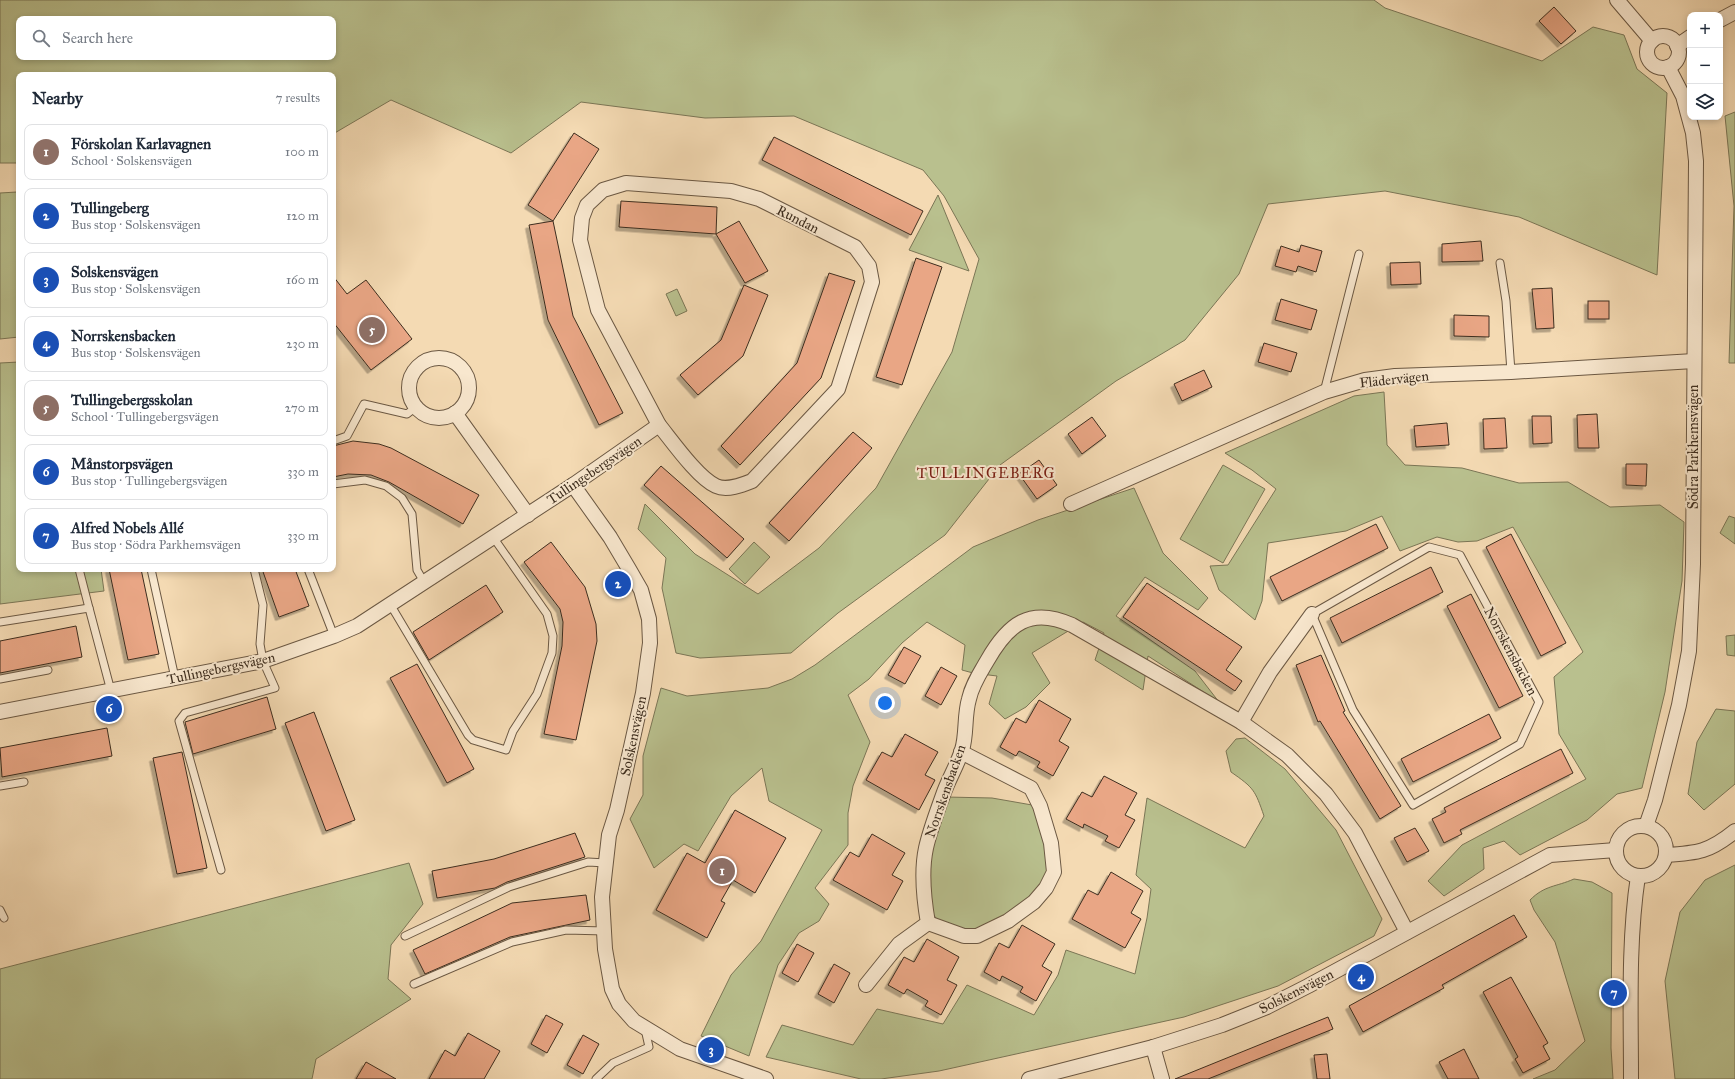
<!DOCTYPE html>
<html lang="en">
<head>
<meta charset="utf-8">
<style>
	body { margin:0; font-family:"IM FELL Great Primer",serif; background:#f2f2f3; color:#1f2937 }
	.controls { position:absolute; right:12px; top:12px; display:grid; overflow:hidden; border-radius:8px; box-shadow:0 2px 6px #0003 }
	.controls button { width:36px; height:36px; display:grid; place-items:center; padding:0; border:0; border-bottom:1px solid #e0e1e3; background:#fff; color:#1f2937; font:20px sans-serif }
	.you { position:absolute; left:885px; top:703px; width:14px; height:14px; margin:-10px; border:3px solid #fff; border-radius:50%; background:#1a73e8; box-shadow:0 0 0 6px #1a73e833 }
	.badge { display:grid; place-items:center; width:26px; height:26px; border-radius:50%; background:#7c3aed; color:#fff; font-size:13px; font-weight:700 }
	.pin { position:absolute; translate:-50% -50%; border:2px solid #fff; box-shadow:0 1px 4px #0006 }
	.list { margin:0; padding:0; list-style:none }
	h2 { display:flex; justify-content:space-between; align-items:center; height:52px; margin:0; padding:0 16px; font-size:17px }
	h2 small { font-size:13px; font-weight:400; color:#747a83 }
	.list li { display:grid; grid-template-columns:26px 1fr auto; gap:12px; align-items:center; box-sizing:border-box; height:56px; margin:0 8px 8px; padding:0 8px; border:1px solid #e0e1e3; border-radius:8px }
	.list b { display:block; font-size:15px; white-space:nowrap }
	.list p { margin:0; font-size:13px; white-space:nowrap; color:#747a83 }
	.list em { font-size:13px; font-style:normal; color:#747a83 }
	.icon { flex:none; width:22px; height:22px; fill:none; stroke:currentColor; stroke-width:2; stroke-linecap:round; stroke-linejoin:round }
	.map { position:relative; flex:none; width:1735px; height:1079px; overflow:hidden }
	.search { position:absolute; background:#fff; box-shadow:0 2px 6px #0003; left:16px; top:16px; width:320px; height:44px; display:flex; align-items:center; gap:10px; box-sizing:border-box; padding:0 14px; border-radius:8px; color:#747a83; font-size:15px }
	.panel { position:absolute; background:#fff; box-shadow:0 2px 6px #0003; left:16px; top:72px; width:320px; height:500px; border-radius:8px }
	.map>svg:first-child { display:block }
</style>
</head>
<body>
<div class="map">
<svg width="1735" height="1079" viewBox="0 0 1735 1079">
	<defs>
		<filter id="shadow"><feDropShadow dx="-3.5" dy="3.5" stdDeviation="0" flood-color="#0004"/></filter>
	</defs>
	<rect width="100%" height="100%" fill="#f4dab3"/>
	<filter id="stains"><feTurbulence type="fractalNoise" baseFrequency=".005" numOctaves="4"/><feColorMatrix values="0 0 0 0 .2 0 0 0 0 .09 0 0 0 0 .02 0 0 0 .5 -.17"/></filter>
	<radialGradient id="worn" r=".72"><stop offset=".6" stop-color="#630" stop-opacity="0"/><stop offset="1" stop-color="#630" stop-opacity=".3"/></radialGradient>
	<!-- green -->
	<g fill="#b9c08e" stroke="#7b7656" fill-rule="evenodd">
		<path d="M0,0H1374L1385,8L1542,61L1593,27L1624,35L1637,69L1667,93L1657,275L1519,217L1385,191L1268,204L1239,274L1185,340L1116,381L1000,465L945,535L838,613L791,653L700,658L676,653L662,588L666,558L638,529L645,504L695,554L758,594L819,548L876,488L952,352L979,259L944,196L923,170L794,116L705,118L581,102L511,153L391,100L333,134V75H19V163H0ZM19,19H333V57H19Z"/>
		<path d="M1735,112V363H1729L1734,206L1725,116Z"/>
		<path d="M17,192L19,211V337L0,339V193Z"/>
		<path d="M938,195L969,271L909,250Z"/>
		<path d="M677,289L687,311L676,316L666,294Z"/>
		<path d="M19,362V569H101L104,591L0,604V363Z"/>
		<path d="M1384,392L1387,445L1405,465L1462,468L1519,483L1568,482L1610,507L1660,505L1684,522L1682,581L1665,692L1642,788L1617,794L1587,820L1520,855L1504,841L1483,848L1484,869L1444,896L1428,881L1462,845L1586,779L1559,734L1554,677L1583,652L1513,527L1477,541L1458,542L1437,537L1400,551L1382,516L1346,531L1268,543L1262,601L1255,620L1219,590L1210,566L1228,565L1276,489L1252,470L1225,453L1354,396Z"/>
		<path d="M1223,465L1265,489L1223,563L1180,539Z"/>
		<path d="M1134,488L1163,553L1208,598L1198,610L1145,577L1116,616L1195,671L1219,702L1148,656L1143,690L1095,660L1104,633L1083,622L1032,653L1050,683L1026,707L1005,719L989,704L997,676L973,673L962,670L965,645L927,622L902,643L869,679L848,695L870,742L853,786L848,813V845L815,888L829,904L819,921L799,933L778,965L749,1056L701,1036L731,975L761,941L822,830L769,801L762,768L731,796L698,851L684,844L654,868L630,819L643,795V756L661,688L687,696L768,688L792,679L815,665L973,547L1038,520Z"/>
		<path d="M1729,516L1735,518V544L1720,533Z"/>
		<path d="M754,542L770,557L745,584L729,569Z"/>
		<path d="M1735,635V656L1727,655L1726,636Z"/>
		<path d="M1716,709L1735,711V784L1704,810L1688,794L1697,742Z"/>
		<path d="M1245,738L1285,769L1336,830L1382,919L1374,936L1278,986L1184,1017L939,1071L881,1079H861L766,1057L782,1025L853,1045L877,1009L943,1024L967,985L1034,1015L1058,975L1066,950L1135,974L1147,918L1151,889L1136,875L1147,798L1245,848L1264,816C1255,790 1254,788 1231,772L1226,751L1236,739Z"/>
		<path d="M946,797L992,798L1032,805C1039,823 1052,846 1048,866C1046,877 1041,890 1032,898C1020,909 993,926 977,931C963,935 939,927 932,912C927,901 928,859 930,846C932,830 941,812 946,797Z"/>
		<path d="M409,863L423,904L391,945L388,979L411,999L316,1059L312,1079H0V969Z"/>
		<path d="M1735,865V1079H1675L1665,981L1680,912L1705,880Z"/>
		<path d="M1574,879L1592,882L1612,893L1611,1048L1613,1079H1533L1555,1070L1585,1041L1555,942L1534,910L1530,900C1545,885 1556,887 1574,879Z"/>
	</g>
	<!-- building -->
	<g fill="#e9a685" stroke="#3d2d1e" filter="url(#shadow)">
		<path d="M1554,7L1576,31L1561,44L1539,21Z"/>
		<path d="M574,133L599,149L553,221L528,205Z"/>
		<path d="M774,137L923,211L911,235L762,160Z"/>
		<path d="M621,201L717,207L716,234L619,227Z"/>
		<path d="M553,221L573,316L623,413L599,425L548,320L529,225Z"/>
		<path d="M739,221L768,271L745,283L716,234Z"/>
		<path d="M1481,241L1483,261L1442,262V244Z"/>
		<path d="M1301,245L1322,251L1316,272L1298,266L1296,272L1275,266L1281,246L1299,252Z"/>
		<path d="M916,258L942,267L902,385L876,377Z"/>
		<path d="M1420,262L1421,284L1391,285L1390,263Z"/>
		<path d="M829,273L855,281L821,378L740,465L721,446L797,363Z"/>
		<path d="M333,276L347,294L366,280L412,339L371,370L333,322Z"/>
		<path d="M744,285L768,295L743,356L698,395L680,375L721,340Z"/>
		<path d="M1552,288L1554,328L1536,329L1532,289Z"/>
		<path d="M1281,299L1317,310L1311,330L1275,320Z"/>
		<rect x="1588" y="301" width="21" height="18"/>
		<path d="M1454,315L1489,316V337L1454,336Z"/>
		<path d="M1264,343L1297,353L1291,372L1258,362Z"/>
		<path d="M1204,370L1212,387L1182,401L1174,384Z"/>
		<path d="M1597,414L1599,448H1578L1577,415Z"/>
		<path d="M1532,416H1551L1552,443L1533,444Z"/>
		<path d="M1092,417L1106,436L1082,454L1068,434Z"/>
		<path d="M1505,418L1507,448L1484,449L1483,419Z"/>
		<path d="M1447,423L1449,445L1416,447L1414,426Z"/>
		<path d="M853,432L872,448L789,541L769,523Z"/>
		<path d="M353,441L379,444L391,448L479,495L463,524L389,482L371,475L348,474L333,477V446Z"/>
		<path d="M1039,460L1057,485L1037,499L1019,474Z"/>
		<path d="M1626,464H1647L1646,486L1626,485Z"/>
		<path d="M661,466L744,539L727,558L644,485Z"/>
		<path d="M1376,524L1388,548L1282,601L1270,577Z"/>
		<path d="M1511,534L1566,643L1541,656L1486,547Z"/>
		<path d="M551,542L585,587L596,624L597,641L576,740L544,734L562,646L563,622L560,609L524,562Z"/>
		<path d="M1431,567L1443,592L1342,643L1330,618Z"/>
		<path d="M109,569H141L159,654L128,660Z"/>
		<path d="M262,569H295L309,606L279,617Z"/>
		<path d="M1147,583L1242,647L1226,670L1242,681L1235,691L1123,617Z"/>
		<path d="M486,585L503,612L429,660L413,632Z"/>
		<path d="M1471,594L1523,696L1499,708L1447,606Z"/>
		<path d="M76,626L82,657L0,673V641Z"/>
		<path d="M904,647L921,656L905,684L888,675Z"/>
		<path d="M1321,655L1345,711L1343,712L1401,806L1380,819L1320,721L1318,722L1296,665Z"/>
		<path d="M417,664L474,769L447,783L390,678Z"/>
		<path d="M941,667L957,676L941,705L925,696Z"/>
		<path d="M267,697L276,729L193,754L185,722Z"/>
		<path d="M1039,700L1071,719L1059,741L1069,747L1053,776L1037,767L1040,762L1019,751L1016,756L1000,747L1016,718L1026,723Z"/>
		<path d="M314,712L355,820L326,831L285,723Z"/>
		<path d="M1489,714L1501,738L1413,782L1401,759Z"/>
		<path d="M107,728L112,756L2,777L0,748Z"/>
		<path d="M905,734L938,752L925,775L935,780L919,810L866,780L882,752L892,757Z"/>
		<path d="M1561,749L1573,773L1460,830L1462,834L1444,843L1432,819L1446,812L1444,808Z"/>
		<path d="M182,752L207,868L177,874L153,758Z"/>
		<path d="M1104,776L1137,793L1125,815L1135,820L1119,848L1105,841L1108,836L1084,824L1083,828L1066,819L1082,792L1092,797Z"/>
		<path d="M735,810L786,838L755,893L733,880L721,901L725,903L707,938L656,910L687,853L705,863Z"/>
		<path d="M1415,828L1429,851L1407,862L1394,838Z"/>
		<path d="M575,833L585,857L507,882L495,888L437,898L432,871L494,859Z"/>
		<path d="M872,834L905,853L892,875L903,881L887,910L833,880L850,852L859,857Z"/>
		<path d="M1111,872L1143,891L1131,913L1141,919L1125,948L1072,919L1088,890L1098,895Z"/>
		<path d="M586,895L590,920L510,937L425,974L413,950L512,903Z"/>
		<path d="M1514,915L1527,937L1442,985L1444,988L1363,1032L1349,1006Z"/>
		<path d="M1022,925L1055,944L1042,966L1052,972L1036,1001L1020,992L1023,987L1002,976L1000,981L984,972L999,943L1009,948Z"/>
		<path d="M927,939L959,957L947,980L957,985L941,1015L925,1006L928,1001L907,989L904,994L888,985L904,957L914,962Z"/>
		<path d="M797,944L814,953L798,982L782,973Z"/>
		<path d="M834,964L850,973L834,1003L818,994Z"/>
		<path d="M1511,977L1548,1043L1543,1046L1550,1059L1523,1073L1515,1059L1518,1057L1483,992Z"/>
		<path d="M546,1015L563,1024L547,1053L531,1044Z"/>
		<path d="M1328,1017L1333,1029L1208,1079H1175Z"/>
		<path d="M468,1033L500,1051L484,1079H429L445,1050L455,1056Z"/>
		<path d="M583,1035L599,1044L583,1074L567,1065Z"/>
		<path d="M1464,1049L1479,1079H1448L1439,1062Z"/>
		<path d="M1327,1054L1330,1079H1317L1314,1055Z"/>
		<path d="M366,1062L396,1079H356Z"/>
	</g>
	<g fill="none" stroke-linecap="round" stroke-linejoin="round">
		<!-- lane casing -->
		<g stroke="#6b5843" stroke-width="9">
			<g id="lane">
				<path d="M1500,263L1506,301L1511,372"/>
				<path d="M1324,392L1359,254"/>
				<path d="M333,441L347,436L364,404L407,414L416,407"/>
				<path d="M333,484L365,480L386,486L402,498L412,514L417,570L424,582"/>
				<path d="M1429,547L1460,555L1539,702L1520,744L1413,805L1353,710L1312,614Z"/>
				<path d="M79,569L89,608"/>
				<path d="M151,569L175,678"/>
				<path d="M308,569L334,636"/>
				<path d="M390,604L468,735L473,740L506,750L513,731L537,694L552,653L553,636L547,614L493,537"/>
				<path d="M0,622L89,608L111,691"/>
				<path d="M0,679L48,670"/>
				<path d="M0,786L24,782"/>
				<path d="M221,870L179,721L185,713L275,688L263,661L260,644L263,605L254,569"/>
				<path d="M0,910L4,918"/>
				<path d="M405,936L509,887L588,862L606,863"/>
				<path d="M414,984L512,942L566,930L605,931"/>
				<path d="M596,1079L613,1063L649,1047L645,1029"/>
			</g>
		</g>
		<!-- street casing -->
		<g stroke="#6b5843" stroke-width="16">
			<g id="street">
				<path d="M1617,0L1652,41"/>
				<path d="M1720,20L1735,12"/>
				<circle cx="1663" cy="52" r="16"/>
				<path d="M1677,46L1690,37"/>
				<path d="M626,183L731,191L759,199L855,247L869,266L872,282L838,389L752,481C742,485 727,491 716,486C698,478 672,441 659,425L598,310L580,240L582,218L587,205L603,190Z"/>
				<circle cx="439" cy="388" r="30"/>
				<path d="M455,413L528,515"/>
				<path d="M573,485L610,537L629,569L641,590L649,619L650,643L643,693L617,810L609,835L602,897L605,949L612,989L619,1004L634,1021L680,1049L766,1079"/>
				<path d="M1071,504L1324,392L1365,380L1395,376L1511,372L1694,361"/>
				<path d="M0,712L263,661L334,636L357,626L573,485L659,425"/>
				<path d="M1241,722L1270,672L1312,614"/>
				<path d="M1646,826L1655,800L1679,705L1689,651L1693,564L1696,161L1693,133L1683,96L1668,67"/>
				<circle cx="1641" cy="851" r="25"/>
				<path d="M1666,855C1698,853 1709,852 1735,831"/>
				<path d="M928,923L964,936H977L1008,921L1034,902L1046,888L1054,872L1051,843L1040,806L1031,788L961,752"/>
				<path d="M866,985L899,944L928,923C924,900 921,871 926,848C930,830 937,812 943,795C948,780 957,766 962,750C967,734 964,716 969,699C972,685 980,673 987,661C1008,624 1030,606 1072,625L1241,722L1287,755L1326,794L1355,833L1407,932"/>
				<path d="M1153,1047L1162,1079"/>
				<path d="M1029,1079L1153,1047L1222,1025L1267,1007L1308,986L1550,855L1616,850"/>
				<path d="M1631,1079C1631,1012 1628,942 1638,876"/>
			</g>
		</g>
		<!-- lane -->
		<use href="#lane" stroke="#f8e7ce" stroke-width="7"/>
		<!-- street -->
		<use href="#street" stroke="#f8e7ce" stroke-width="14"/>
	</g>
	<g text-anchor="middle" stroke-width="4" stroke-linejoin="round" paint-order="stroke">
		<!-- street labels -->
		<g font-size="14" fill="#3d2d1e" stroke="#f8e7ce">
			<text transform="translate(798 219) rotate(27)" y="5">Rundan</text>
			<text transform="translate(1394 379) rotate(-6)" y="5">Flädervägen</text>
			<text transform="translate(1693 447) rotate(-90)" y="5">Södra Parkhemsvägen</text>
			<text transform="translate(594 470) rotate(-34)" y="5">Tullingebergsvägen</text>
			<text transform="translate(1511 651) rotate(62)" y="5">Norrskensbacken</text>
			<text transform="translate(221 668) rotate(-12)" y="5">Tullingebergsvägen</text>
			<text transform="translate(633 736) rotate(-78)" y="5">Solskensvägen</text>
			<text transform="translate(945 791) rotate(-71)" y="5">Norrskensbacken</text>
			<text transform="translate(1296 991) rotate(-27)" y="5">Solskensvägen</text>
		</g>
		<!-- neighbourhood labels -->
		<g font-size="15" letter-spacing="1" fill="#7a1f14" stroke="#f8e7ce">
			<text x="986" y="478">TULLINGEBERG</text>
		</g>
	</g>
	<rect width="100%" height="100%" filter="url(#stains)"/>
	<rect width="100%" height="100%" fill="url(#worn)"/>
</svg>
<div class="controls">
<button>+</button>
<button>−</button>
<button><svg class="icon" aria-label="layers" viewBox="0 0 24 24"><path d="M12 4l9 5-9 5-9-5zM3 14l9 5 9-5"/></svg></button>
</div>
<div class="you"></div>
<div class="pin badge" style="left:722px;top:871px;background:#8d6e63">1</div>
<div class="pin badge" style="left:618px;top:584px;background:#1a4fb4">2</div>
<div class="pin badge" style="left:711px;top:1050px;background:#1a4fb4">3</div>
<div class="pin badge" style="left:1361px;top:977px;background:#1a4fb4">4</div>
<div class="pin badge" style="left:372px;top:330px;background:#8d6e63">5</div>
<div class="pin badge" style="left:109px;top:709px;background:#1a4fb4">6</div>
<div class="pin badge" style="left:1614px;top:993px;background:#1a4fb4">7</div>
<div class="search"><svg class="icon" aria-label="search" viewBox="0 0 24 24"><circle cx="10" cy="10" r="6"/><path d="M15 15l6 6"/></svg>Search here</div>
<section class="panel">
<h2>Nearby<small>7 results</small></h2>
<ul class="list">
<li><span class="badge" style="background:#8d6e63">1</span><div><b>Förskolan Karlavagnen</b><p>School · Solskensvägen</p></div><em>100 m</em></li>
<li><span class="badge" style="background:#1a4fb4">2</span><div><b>Tullingeberg</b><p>Bus stop · Solskensvägen</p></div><em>120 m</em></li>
<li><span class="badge" style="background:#1a4fb4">3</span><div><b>Solskensvägen</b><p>Bus stop · Solskensvägen</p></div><em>160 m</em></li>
<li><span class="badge" style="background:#1a4fb4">4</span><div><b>Norrskensbacken</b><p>Bus stop · Solskensvägen</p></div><em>230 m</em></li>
<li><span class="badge" style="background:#8d6e63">5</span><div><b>Tullingebergsskolan</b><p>School · Tullingebergsvägen</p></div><em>270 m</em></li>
<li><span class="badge" style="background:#1a4fb4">6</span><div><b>Månstorpsvägen</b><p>Bus stop · Tullingebergsvägen</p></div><em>330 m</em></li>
<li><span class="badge" style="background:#1a4fb4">7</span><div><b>Alfred Nobels Allé</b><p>Bus stop · Södra Parkhemsvägen</p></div><em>330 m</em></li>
</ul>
</section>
</div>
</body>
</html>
